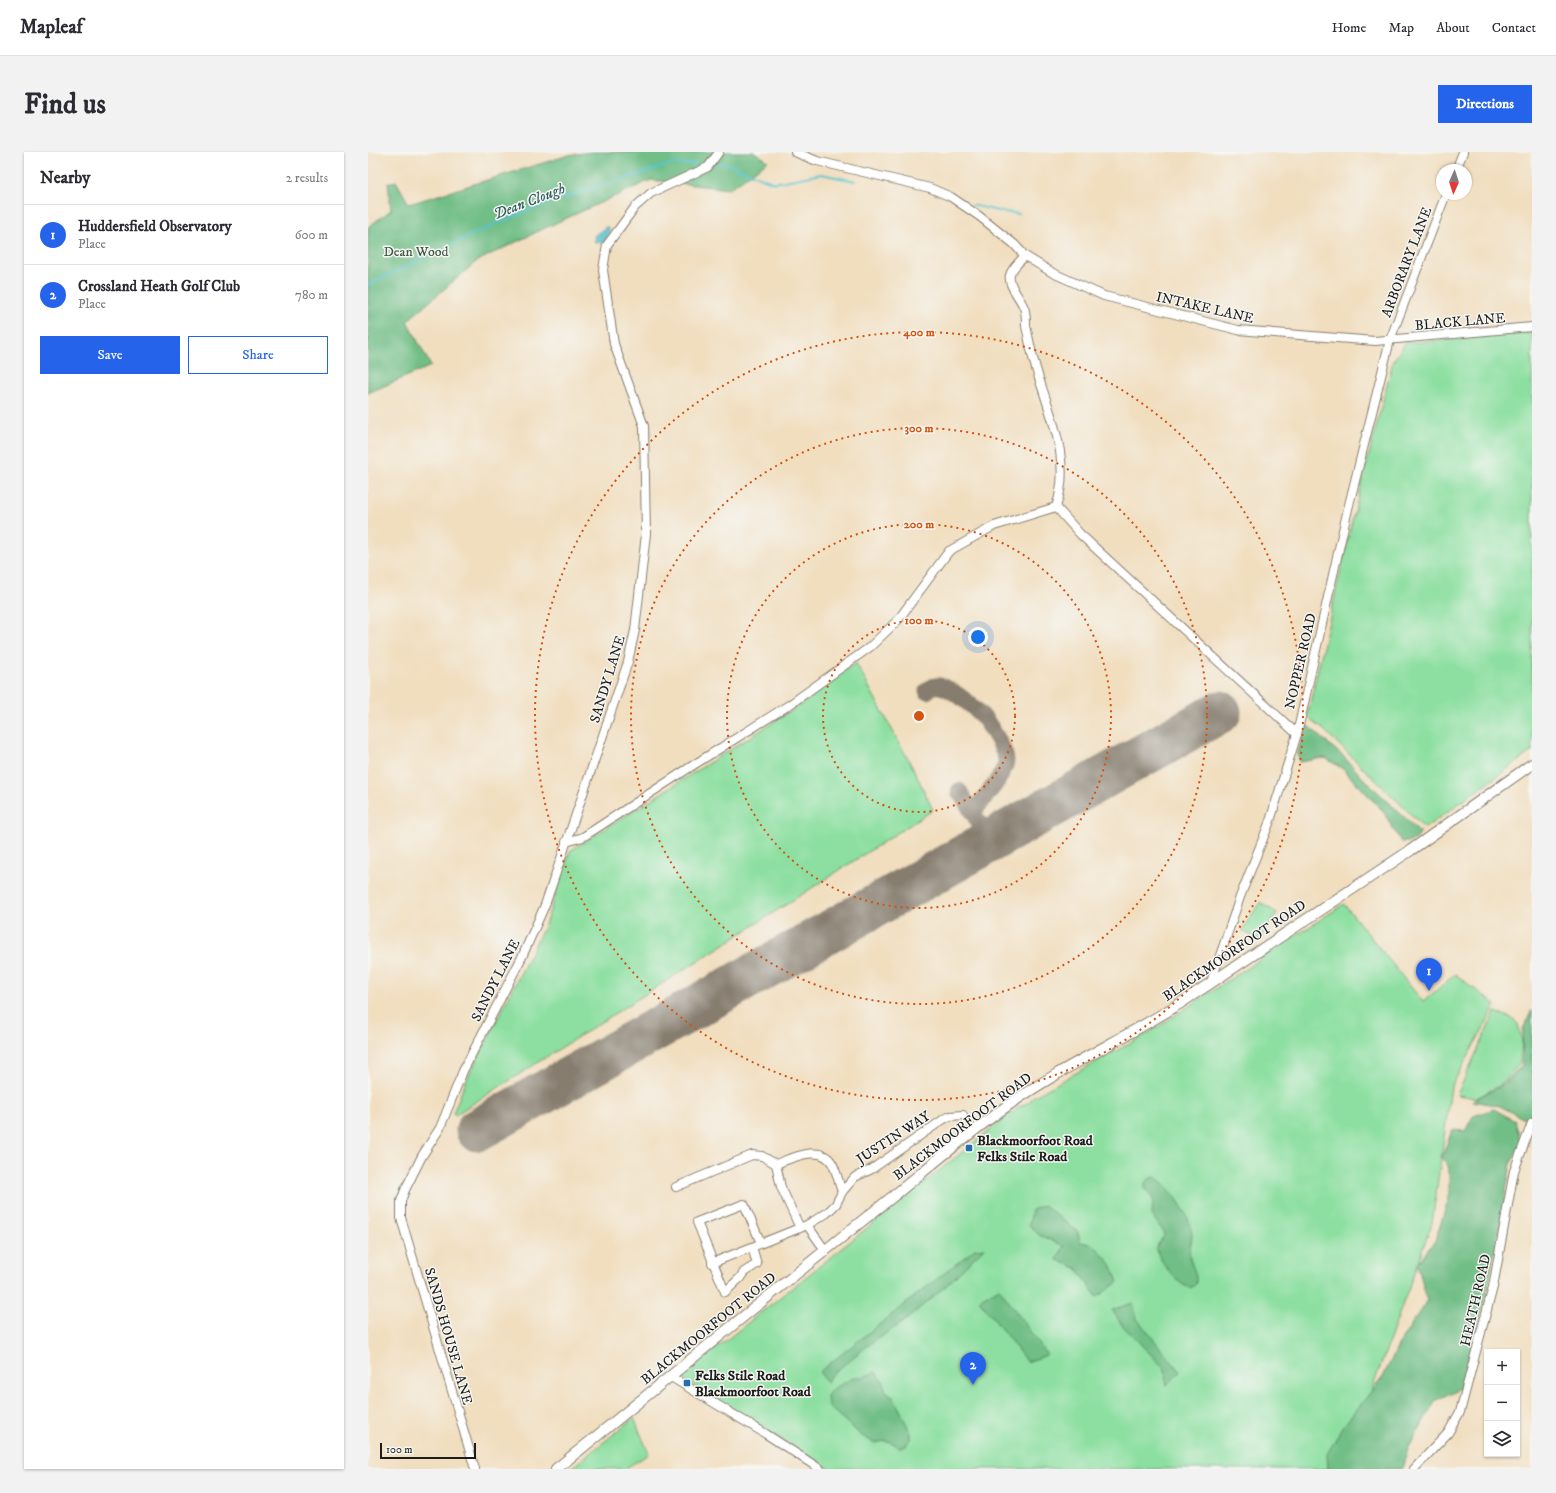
<!DOCTYPE html>
<html lang="en">
<head>
<meta charset="utf-8">
<style>
	body { margin:0; font-family:"IM FELL DW Pica",serif; background:#f2f2f3; color:#2b2b33 }
	.controls { position:absolute; right:12px; bottom:12px; display:grid; overflow:hidden; border-radius:0px; box-shadow:0 1px 3px #0004 }
	.controls button { width:36px; height:36px; display:grid; place-items:center; padding:0; border:0; border-bottom:1px solid #e1e1e2; background:#fff; color:#2b2b33; font:20px sans-serif }
	.compass { position:absolute; left:1068px; top:12px; width:36px; height:36px; border-radius:50%; background:#fff; box-shadow:0 1px 3px #0004; rotate:183deg }
	.scale { position:absolute; left:12px; bottom:10px; width:96px; box-sizing:border-box; padding-left:4px; border:2px solid #1c1c1c; border-top:0; font-size:11px; line-height:14px; white-space:nowrap; color:#1c1c1c; -webkit-text-stroke:3px #f6f6f2; paint-order:stroke }
	.you { position:absolute; left:610px; top:485px; width:14px; height:14px; margin:-10px; border:3px solid #fff; border-radius:50%; background:#1a73e8; box-shadow:0 0 0 6px #1a73e833 }
	.badge { display:grid; place-items:center; width:26px; height:26px; border-radius:50%; background:#2563eb; color:#fff; font-size:13px; font-weight:700 }
	.pin { position:absolute; translate:-50% -33px; filter:drop-shadow(0 1px 2px #0008) }
	.pin::after { content:''; position:absolute; top:21px; width:14px; height:12px; background:inherit; clip-path:polygon(0 0,100% 0,50% 100%) }
	.list { margin:0; padding:0; list-style:none }
	h2 { display:flex; justify-content:space-between; align-items:center; height:52px; margin:0; padding:0 16px; font-size:17px }
	h2 small { font-size:13px; font-weight:400; color:#7c7c81 }
	.list li { display:grid; grid-template-columns:26px 1fr auto; gap:12px; align-items:center; box-sizing:border-box; height:60px; padding:0 16px; border-top:1px solid #e1e1e2 }
	.list b { display:block; font-size:15px; white-space:nowrap }
	.list p { margin:0; font-size:13px; white-space:nowrap; color:#7c7c81 }
	.list em { font-size:13px; font-style:normal; color:#7c7c81 }
	.actions { display:flex; gap:8px; padding:12px 16px }
	.actions a { flex:1; padding:9px 0; border:1px solid #2563eb; border-radius:0px; text-align:center; font-size:14px; color:#2563eb }
	.actions .main { background:#2563eb; color:#fff }
	.icon { flex:none; width:22px; height:22px; fill:none; stroke:currentColor; stroke-width:2; stroke-linecap:round; stroke-linejoin:round }
	.map { position:relative; flex:none; width:1164px; height:1317px; overflow:hidden; border-radius:0px }
	header { display:flex; align-items:center; gap:24px; box-sizing:border-box; height:56px; padding:0 20px; background:#fff; border-bottom:1px solid #e1e1e2 }
	header strong { font-size:19px }
	nav { display:flex; gap:22px; margin-inline-start:auto; font-size:14px }
	.intro { display:flex; align-items:center; justify-content:space-between; box-sizing:border-box; height:96px; padding:0 24px }
	h1 { margin:0; font-size:28px }
	.button { padding:10px 18px; border-radius:0px; background:#2563eb; color:#fff; font-size:14px; font-weight:700 }
	main { display:flex; gap:24px; padding:0 24px }
	aside { flex:1; background:#fff; border-radius:0px; box-shadow:0 1px 3px #0004 }
	.map>svg:first-child { display:block }
</style>
</head>
<body>
<header>
<strong>Mapleaf</strong>
<nav><a>Home</a><a>Map</a><a>About</a><a>Contact</a></nav>
</header>
<div class="intro"><h1>Find us</h1><a class="button">Directions</a></div>
<main>
<aside>
<h2>Nearby<small>2 results</small></h2>
<ul class="list">
<li><span class="badge">1</span><div><b>Huddersfield Observatory</b><p>Place</p></div><em>600 m</em></li>
<li><span class="badge">2</span><div><b>Crossland Heath Golf Club</b><p>Place</p></div><em>780 m</em></li>
</ul>
<div class="actions"><a class="main">Save</a><a>Share</a></div>
</aside>
<div class="map">
<svg width="1164" height="1317" viewBox="0 0 1164 1317">
	<rect width="100%" height="100%" fill="#f6f6f2"/>
	<filter id="ink" filterUnits="userSpaceOnUse"><feTurbulence type="fractalNoise" baseFrequency=".025" numOctaves="2"/><feDisplacementMap in="SourceGraphic" scale="8" xChannelSelector="R" yChannelSelector="G"/><feConvolveMatrix kernelMatrix="1 2 1 2 8 2 1 2 1" color-interpolation-filters="sRGB"/></filter>
	<filter id="wash" filterUnits="userSpaceOnUse"><feTurbulence type="fractalNoise" baseFrequency=".012" numOctaves="4" result="noise"/><feDisplacementMap in="SourceGraphic" scale="16" xChannelSelector="R" yChannelSelector="G"/><feGaussianBlur stdDeviation="0.9" result="paint"/><feColorMatrix in="noise" values="0 0 0 0 0 0 0 0 0 0 0 0 0 0 0 0 0 1.4 0 .05"/><feComposite in="paint" operator="in"/></filter>
	<g filter="url(#wash)">
		<rect width="100%" height="100%" fill="#f1debf"/>
		<!-- green -->
		<g fill="#8cdfa0" stroke="#547e5e">
			<path d="M1164,181V599L1057,676L956,578L939,565L984,369L1025,209L1037,191Z"/>
			<path d="M488,511L547,620L565,658L391,770L87,963L85,961L98,929L177,773L202,699L445,545L443,542Z"/>
			<path d="M892,750L909,761L891,789L874,778Z"/>
			<path d="M976,752L1055,850L1087,822L1128,853L1083,935L1064,1071L1003,1240L969,1317H462L312,1225L651,955L663,949V946L782,880Z"/>
			<path d="M1127,860L1142,865L1150,872L1154,889L1152,911L1134,932L1108,946L1089,943Z"/>
			<path d="M266,1266L281,1302L256,1317H202Z"/>
		</g>
		<!-- forest -->
		<g fill="#71be86" stroke="#466d51">
			<path d="M224,0H386L400,9L361,37L283,28L177,76L109,109L39,169L63,214L0,241V75L23,58L20,31L28,29L41,52L201,3Z"/>
			<path d="M938,573L944,577L977,606L993,624L1052,680L1050,685L1042,690H1033L1015,659L975,617L957,606L931,610L930,600Z"/>
			<path d="M1164,858V961L1160,969L1132,954L1104,949L1135,933L1154,913L1155,877Z"/>
			<path d="M1126,957L1147,969L1153,990L1143,1012L1118,1145L1092,1236L1067,1249L1040,1297L1034,1317H960L959,1302L976,1273L1015,1225L1031,1192L1059,1148L1049,1111L1067,1089L1081,1046V1016L1074,1005L1084,978L1097,979L1105,964Z"/>
			<path d="M787,1025C804,1037 822,1061 824,1083C824,1090 820,1099 822,1106C823,1113 834,1130 824,1135C814,1139 789,1107 789,1097C789,1092 793,1088 796,1084L795,1079L784,1063L785,1047L777,1036V1031L781,1027Z"/>
			<path d="M676,1053L710,1080L712,1090L726,1093L743,1112L750,1130L729,1145L709,1116L689,1108L696,1094L671,1083L661,1073L664,1058Z"/>
			<path d="M616,1096L581,1131L539,1167L498,1195L463,1223L459,1230L451,1220L607,1097Z"/>
			<path d="M631,1136L679,1203L659,1210L611,1148Z"/>
			<path d="M765,1151L769,1167L812,1220L798,1234L797,1217L754,1173L744,1158Z"/>
			<path d="M508,1220L516,1231L517,1238L525,1245L532,1258L543,1282V1287L537,1294L531,1295L523,1290L518,1289L507,1291L494,1284L460,1254L459,1244L463,1238L481,1228L487,1225H495Z"/>
		</g>
		<!-- water -->
		<path fill="#57c4ce" stroke="#3a7075" d="M238,75H240L242,80L235,91L227,90L226,84Z"/>
		<g fill="none" stroke-linecap="round" stroke-linejoin="round">
			<!-- stream -->
			<g stroke="#57c4ce" stroke-width="2">
				<path d="M348,12H360L406,31L453,22L487,29"/>
				<path d="M604,53L630,59L651,62"/>
				<path d="M0,133L112,79L163,57L219,38L303,12H338"/>
			</g>
			<!-- taxiway -->
			<g stroke="#867d6e" stroke-width="17">
				<path d="M559,539C561,537 564,534 567,534C580,531 611,559 619,570C625,579 637,597 638,608C638,623 614,648 605,660"/>
				<path d="M591,639L612,672L611,681L594,704"/>
			</g>
			<!-- runway -->
			<path stroke="#867d6e" stroke-width="43" d="M109,978L852,560"/>
		</g>
	</g>
	<g filter="url(#ink)">
		<g fill="none" stroke-linecap="round" stroke-linejoin="round">
			<!-- minor casing -->
			<g stroke="#867d6e" stroke-width="10">
				<g id="minor">
					<path d="M427,0L449,9L562,36L583,45L611,64L646,92L657,104L685,121L736,144L870,178L1007,189L1164,175"/>
					<path d="M1088,18L1095,0"/>
					<path d="M657,104C652,109 644,116 642,123C639,134 655,148 657,159C658,164 658,169 658,174C661,187 663,200 667,213C680,259 705,307 688,355"/>
					<path d="M688,355L712,382L929,582"/>
					<path d="M198,690L215,685L327,612L421,553L502,495L530,468L581,399L626,374L688,355"/>
					<path d="M843,830L872,745L902,669L929,582L979,361L1022,188L1078,42"/>
					<path d="M408,1012C424,1006 455,991 465,1013C469,1021 471,1031 474,1040"/>
					<path d="M408,1012L413,1035L432,1076"/>
					<path d="M308,1035L384,1003L394,1004L408,1012"/>
					<path d="M439,1073L457,1098"/>
					<path d="M384,1095L389,1112L376,1120L372,1126L357,1140L329,1070L376,1052L393,1091"/>
					<path d="M344,1111L439,1073L459,1061L468,1052L474,1040L487,1025L504,1017L576,967L582,964L595,963"/>
					<path d="M303,1225L398,1282L452,1317"/>
					<path d="M107,1317L33,1066V1049L37,1038L54,1004L72,976L95,919L154,805L177,753L260,510L267,478L278,382L276,274L246,192L235,118L239,93L267,55L283,41L340,15L351,0"/>
					<path d="M1046,1317L1080,1281L1092,1260L1125,1135L1146,1019L1164,971"/>
				</g>
			</g>
			<!-- tertiary casing -->
			<g stroke="#867d6e" stroke-width="12">
				<path id="tertiary" d="M188,1317C300,1227 410,1135 523,1046C561,1015 599,982 639,954C694,915 754,888 811,852L1043,698L1164,612"/>
			</g>
			<!-- minor -->
			<use href="#minor" stroke="#fff" stroke-width="8"/>
			<!-- tertiary -->
			<use href="#tertiary" stroke="#fff" stroke-width="10"/>
		</g>
	</g>
	<!-- distance rings -->
	<g fill="none" stroke="#d4530e" stroke-width="2" stroke-dasharray="2 4">
		<circle cx="551" cy="564" r="96"/>
		<circle cx="551" cy="564" r="192"/>
		<circle cx="551" cy="564" r="288"/>
		<circle cx="551" cy="564" r="384"/>
	</g>
	<!-- markers -->
	<g fill="#1f6fb2" stroke="#f6f6f2" stroke-width="1.5">
		<rect x="597" y="992" width="8" height="8" rx="2"/>
		<rect x="315" y="1227" width="8" height="8" rx="2"/>
	</g>
	<g text-anchor="middle" stroke-width="3" stroke-linejoin="round" paint-order="stroke">
		<!-- park labels -->
		<g font-size="14" fill="#3e5644" stroke="#f6f6f2">
			<text x="48" y="104">Dean Wood</text>
		</g>
		<!-- street labels -->
		<g font-size="14" fill="#1c1c1c" stroke="#f6f6f2">
			<text transform="translate(1038 110) rotate(-69)" y="5">ARBORARY LANE</text>
			<text transform="translate(837 155) rotate(13)" y="5">INTAKE LANE</text>
			<text transform="translate(1092 169) rotate(-5)" y="5">BLACK LANE</text>
			<text transform="translate(932 509) rotate(-77)" y="5">NOPPER ROAD</text>
			<text transform="translate(239 527) rotate(-73)" y="5">SANDY LANE</text>
			<text transform="translate(866 798) rotate(-34)" y="5">BLACKMOORFOOT ROAD</text>
			<text transform="translate(127 828) rotate(-63)" y="5">SANDY LANE</text>
			<text transform="translate(594 974) rotate(-37)" y="5">BLACKMOORFOOT ROAD</text>
			<text transform="translate(525 985) rotate(-33)" y="5">JUSTIN WAY</text>
			<text transform="translate(1107 1148) rotate(-77)" y="5">HEATH ROAD</text>
			<text transform="translate(340 1176) rotate(-39)" y="5">BLACKMOORFOOT ROAD</text>
			<text transform="translate(81 1184) rotate(74)" y="5">SANDS HOUSE LANE</text>
		</g>
		<!-- poi labels -->
		<g font-size="14" font-weight="bold" fill="#1c1c1c" stroke="#f6f6f2" text-anchor="start">
			<text x="609" y="993">Blackmoorfoot Road<tspan x="609" dy="16">Felks Stile Road</tspan></text>
			<text x="327" y="1228">Felks Stile Road<tspan x="327" dy="16">Blackmoorfoot Road</tspan></text>
		</g>
		<!-- water labels -->
		<g font-size="15" font-style="italic" fill="#345f63" stroke="#f6f6f2">
			<text transform="translate(161 49) rotate(-21)" y="5">Dean Clough</text>
		</g>
	</g>
	<circle cx="551" cy="564" r="6" fill="#d4530e" stroke="#f6f6f2" stroke-width="2"/>
	<g font-size="12" text-anchor="middle" font-weight="bold" fill="#d4530e" stroke="#f6f6f2" stroke-width="3" stroke-linejoin="round" paint-order="stroke">
		<text x="551" y="184">400 m</text>
		<text x="551" y="280">300 m</text>
		<text x="551" y="376">200 m</text>
		<text x="551" y="472">100 m</text>
	</g>
</svg>
<div class="controls">
<button>+</button>
<button>−</button>
<button><svg class="icon" aria-label="layers" viewBox="0 0 24 24"><path d="M12 4l9 5-9 5-9-5zM3 14l9 5 9-5"/></svg></button>
</div>
<svg class="compass" viewBox="-18 -18 36 36"><path d="M0-13l5 13h-10z" fill="#e53935"/><path d="M0 13l5-13h-10z" fill="#7c7c81"/></svg>
<div class="scale">100 m</div>
<div class="you"></div>
<div class="pin badge" style="left:1061px;top:839px">1</div>
<div class="pin badge" style="left:605px;top:1233px">2</div>
</div>
</main>
</body>
</html>
